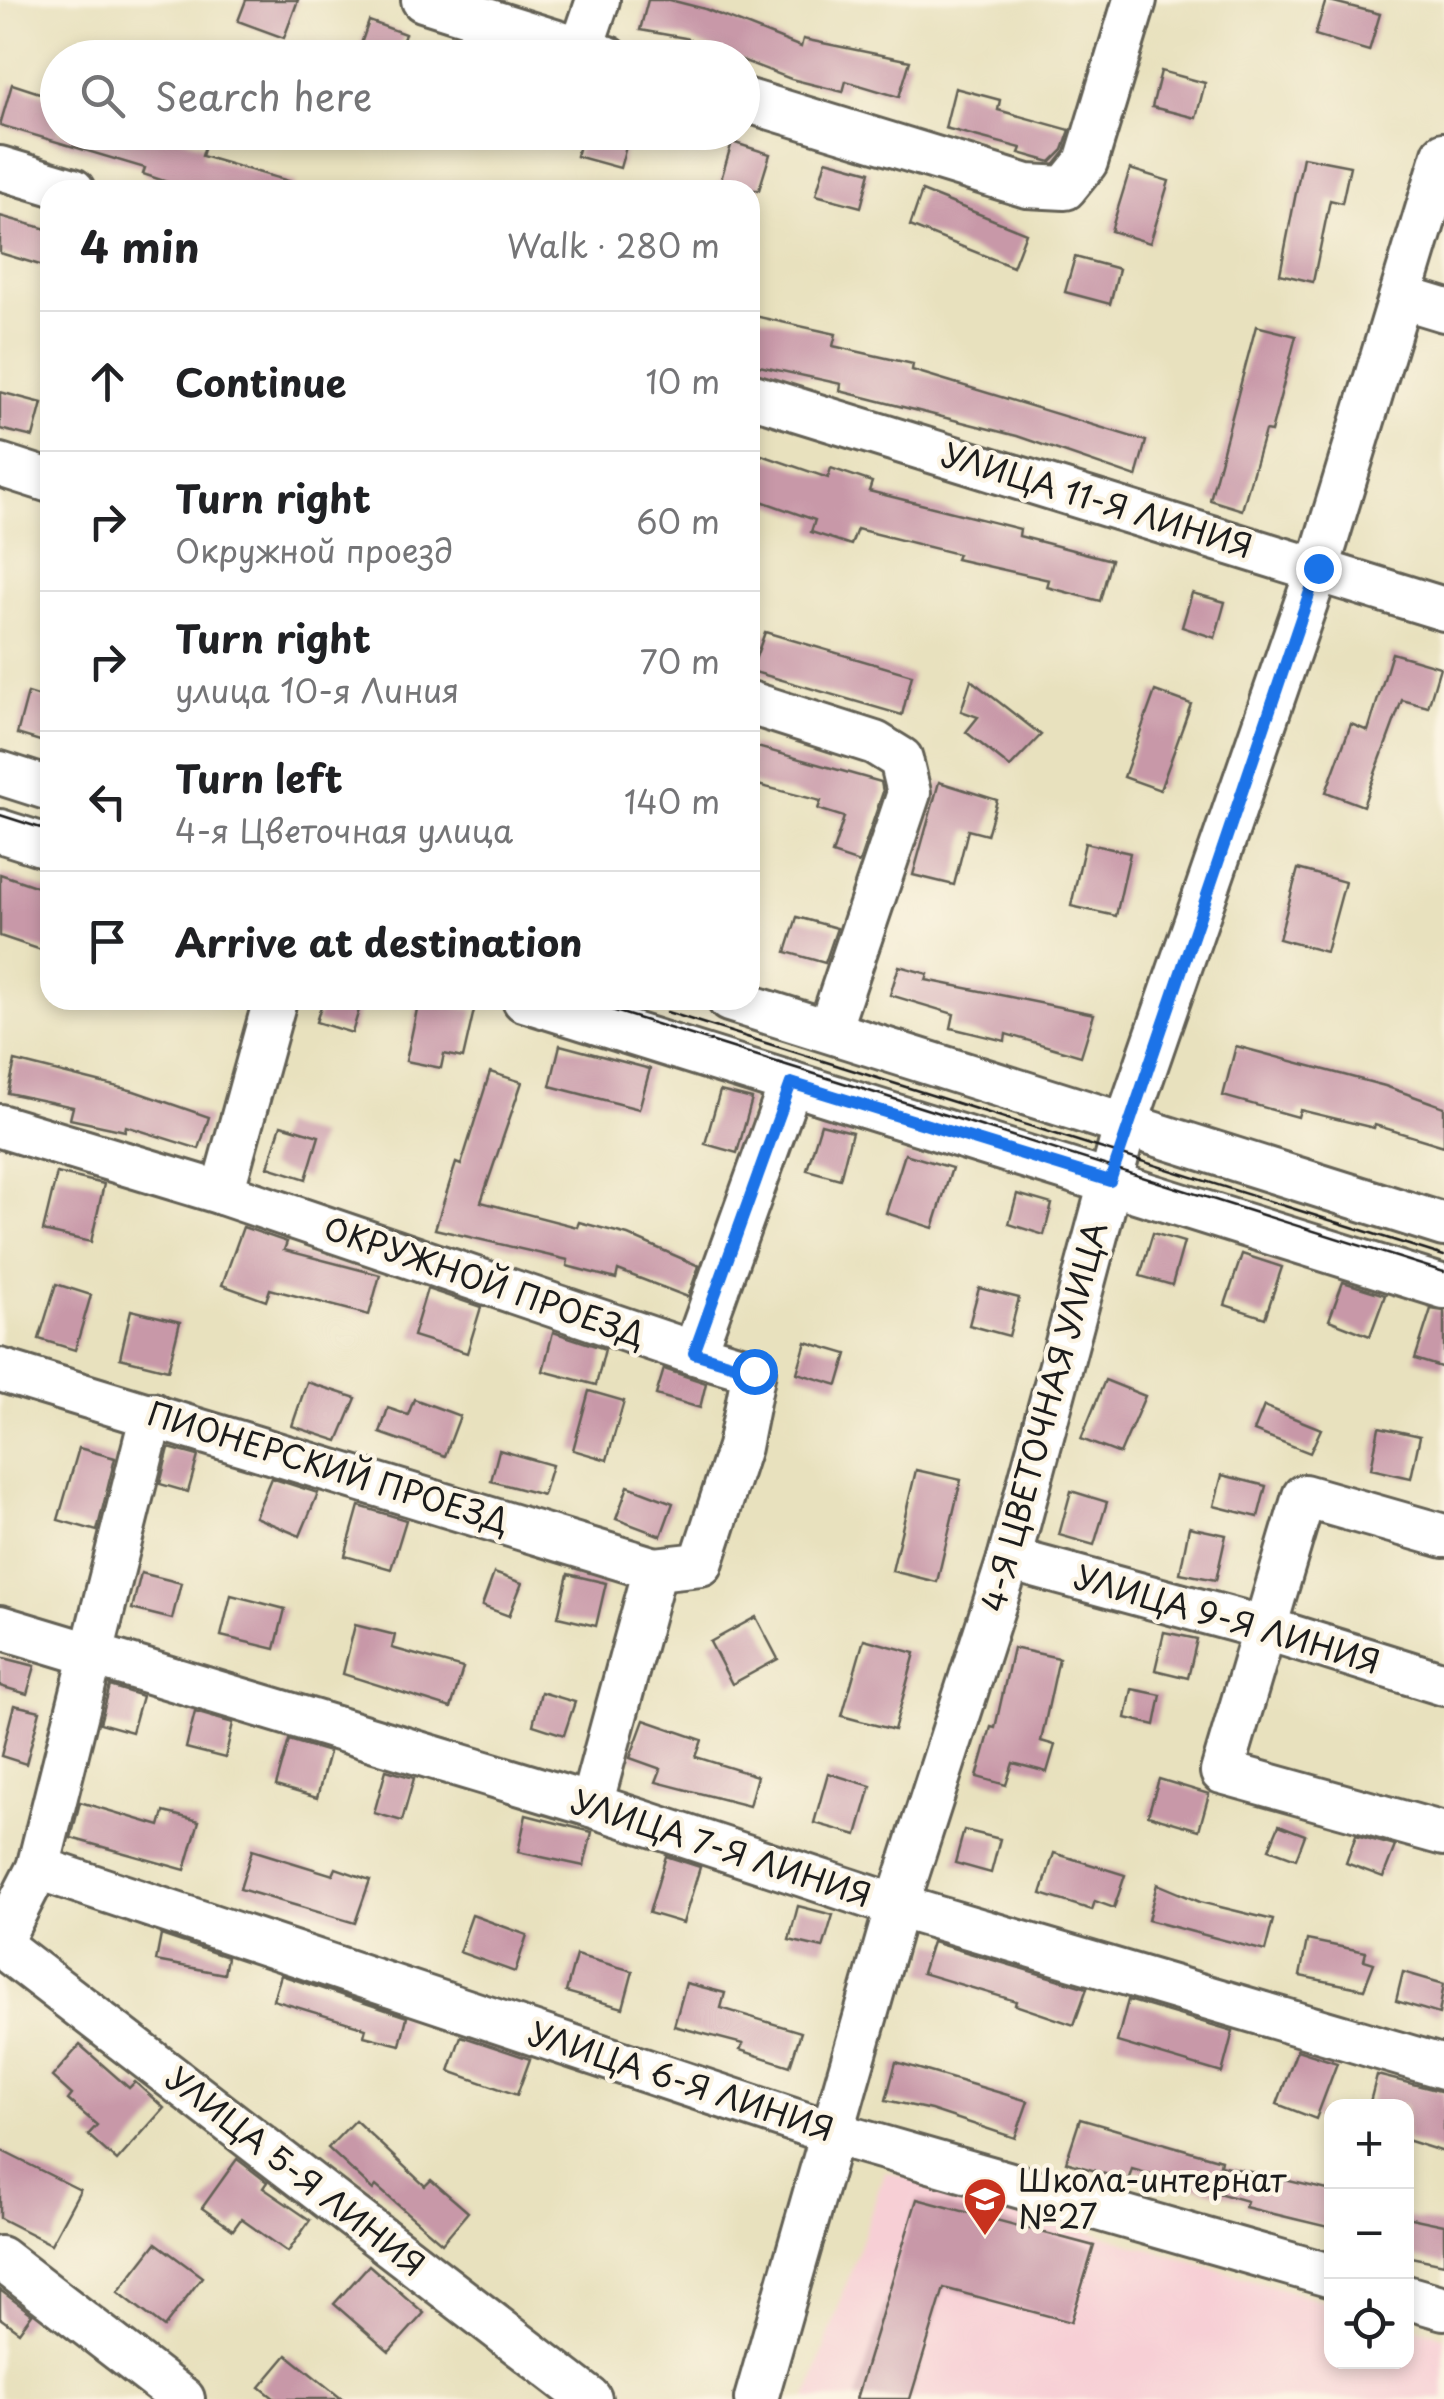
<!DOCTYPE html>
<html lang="en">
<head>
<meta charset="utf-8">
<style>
	body { margin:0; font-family:"Playpen Sans",sans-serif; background:#f2f2f2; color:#202124 }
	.controls { position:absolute; right:30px; bottom:30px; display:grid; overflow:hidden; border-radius:20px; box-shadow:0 5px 15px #0003 }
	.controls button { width:90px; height:90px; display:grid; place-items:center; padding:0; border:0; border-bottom:2px solid #e0e0e0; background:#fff; color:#202124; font:50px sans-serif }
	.stop { position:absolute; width:30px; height:30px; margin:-22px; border:8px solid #1a73e8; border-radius:50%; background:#fff }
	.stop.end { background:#1a73e8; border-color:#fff; box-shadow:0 2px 10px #0008 }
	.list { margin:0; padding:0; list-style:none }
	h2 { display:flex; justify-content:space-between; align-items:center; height:130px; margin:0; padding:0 40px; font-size:42px }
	h2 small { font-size:32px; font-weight:400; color:#757577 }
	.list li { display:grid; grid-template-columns:65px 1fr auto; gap:30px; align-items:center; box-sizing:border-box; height:140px; padding:0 40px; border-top:2px solid #e0e0e0 }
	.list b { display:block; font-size:38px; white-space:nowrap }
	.list p { margin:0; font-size:32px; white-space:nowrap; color:#757577 }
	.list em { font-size:32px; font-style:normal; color:#757577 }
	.icon { flex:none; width:55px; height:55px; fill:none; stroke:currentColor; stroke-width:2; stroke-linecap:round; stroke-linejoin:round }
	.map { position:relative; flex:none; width:1444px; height:2399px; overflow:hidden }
	.search { position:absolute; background:#fff; box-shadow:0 5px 15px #0003; left:40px; top:40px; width:720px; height:110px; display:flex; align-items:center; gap:25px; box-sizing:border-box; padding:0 35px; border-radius:55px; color:#757577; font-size:38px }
	.panel { position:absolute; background:#fff; box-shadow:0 5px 15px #0003; left:40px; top:180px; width:720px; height:830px; border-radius:30px }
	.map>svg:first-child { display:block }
</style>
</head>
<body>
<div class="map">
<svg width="1444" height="2399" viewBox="0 0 1444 2399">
	<rect width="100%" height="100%" fill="#fcf5e5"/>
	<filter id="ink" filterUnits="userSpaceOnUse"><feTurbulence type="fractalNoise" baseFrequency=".01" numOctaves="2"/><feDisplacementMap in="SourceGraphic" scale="20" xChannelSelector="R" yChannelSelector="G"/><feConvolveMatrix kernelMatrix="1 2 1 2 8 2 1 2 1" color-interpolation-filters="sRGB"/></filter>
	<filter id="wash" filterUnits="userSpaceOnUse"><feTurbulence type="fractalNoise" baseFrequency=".0048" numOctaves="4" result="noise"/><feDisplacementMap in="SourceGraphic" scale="40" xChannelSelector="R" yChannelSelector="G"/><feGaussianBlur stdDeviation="2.25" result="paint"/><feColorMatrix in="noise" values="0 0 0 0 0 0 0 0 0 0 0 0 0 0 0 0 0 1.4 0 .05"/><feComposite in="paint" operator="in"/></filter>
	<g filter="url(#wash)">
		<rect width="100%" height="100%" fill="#e8e1be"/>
		<!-- built -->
		<path fill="#f7cfd5" d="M885,2171L1331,2303L1332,2362H1406L1407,2325L1444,2336V2399H807Z"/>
		<g id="blocks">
			<!-- building -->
			<g fill="#c898a8">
				<path d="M246,0H298L284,38L238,21Z"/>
				<path d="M648,0H670L705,9L801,47L803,39L910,61L899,97L846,81L843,92L791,79L685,38L640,30Z"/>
				<path d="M1326,0L1380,14L1369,51L1315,35Z"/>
				<path d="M369,21L405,34L397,58H356Z"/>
				<path d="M1161,71L1205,83L1196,118L1152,107Z"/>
				<path d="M12,84L58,99V132H165L205,146L202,156L295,183L294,190H191L143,174L145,168L0,125Z"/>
				<path d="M955,88L1000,100L998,110L1070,130L1063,150L1051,162L1019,153L1021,148L945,128Z"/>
				<path d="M583,132H630L620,168L576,156Z"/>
				<path d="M732,142L770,154L759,190H718Z"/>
				<path d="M1303,157L1350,166L1342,203L1330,200L1313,282L1280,274Z"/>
				<path d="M826,160L870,172L861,207L816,195Z"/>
				<path d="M1130,169L1169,181L1150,243L1111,231Z"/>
				<path d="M922,191L1026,233L1013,267L910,226Z"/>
				<path d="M0,216L50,230V268L0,253Z"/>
				<path d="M1075,257L1119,269L1110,304L1065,292Z"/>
				<path d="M750,315L836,334L833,346L913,364L912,370L1146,441L1136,477L1017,436L840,391L841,384L750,364Z"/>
				<path d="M1256,326L1296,336L1271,432L1265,431L1242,510L1210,500Z"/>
				<path d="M0,392L42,403L33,437L0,429Z"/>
				<path d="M750,451L828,478L831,468L872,482L869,491L1020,529L1019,536L1111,560L1100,601L1047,587L1049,580L956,559L958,554L857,529L851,545L811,532L815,520L750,497Z"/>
				<path d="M1192,593L1225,602L1215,638L1182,627Z"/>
				<path d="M765,632L912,675L902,715L751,671Z"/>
				<path d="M1392,653L1440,667L1428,707L1402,700L1363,806L1326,792L1351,724L1368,731Z"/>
				<path d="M971,680L1041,735L1010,767L966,732L978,717L961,711Z"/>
				<path d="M1155,691L1191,704L1160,790L1124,777Z"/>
				<path d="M28,693L50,700V744L17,734Z"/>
				<path d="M750,745L881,782L883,792L859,863L832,854L844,817L818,809L821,801L750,783Z"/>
				<path d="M939,782L997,800L987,835L968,830L954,885L913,875Z"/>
				<path d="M1085,843L1130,853L1116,916L1071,906Z"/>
				<path d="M1298,869L1345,882L1326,952L1279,939Z"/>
				<path d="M0,874L50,891V953L0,936Z"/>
				<path d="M797,917L837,928L825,963L786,952Z"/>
				<path d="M899,966L928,974L926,980L1094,1014L1081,1056L1006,1034L1005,1041L951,1028L954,1014L890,995Z"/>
				<path d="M323,1000H362L352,1033L316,1022Z"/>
				<path d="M419,1000L474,1010L463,1058L444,1054L441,1068L406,1061Z"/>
				<path d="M560,1045L650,1069L639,1109L550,1086Z"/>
				<path d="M1236,1046L1385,1086L1444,1107V1146L1375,1125L1374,1128L1300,1110L1298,1117L1223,1096Z"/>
				<path d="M15,1061L134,1091L209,1117L199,1149L126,1126L125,1131L70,1119L73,1107L8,1093Z"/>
				<path d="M490,1072L522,1082L481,1202L577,1227L579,1222L628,1235L699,1266L688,1297L618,1270L616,1279L567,1266L568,1260L435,1229L456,1163L461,1165Z"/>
				<path d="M720,1091L752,1099L737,1153L705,1144Z"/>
				<path d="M821,1124L852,1132L840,1179L807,1170Z"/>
				<path d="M281,1125L319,1136L306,1179L268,1167Z"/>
				<path d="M905,1154L952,1168L933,1228L886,1213Z"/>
				<path d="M57,1173L104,1184L91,1242L43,1231Z"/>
				<path d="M1017,1194L1052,1204L1044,1235L1009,1224Z"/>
				<path d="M243,1227L287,1242L284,1250L380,1275L369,1315L270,1289L266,1301L222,1285Z"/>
				<path d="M1153,1233L1184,1242L1172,1285L1140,1276Z"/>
				<path d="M1242,1254L1282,1267L1265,1318L1225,1305Z"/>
				<path d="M1343,1282L1385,1295L1370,1336L1329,1320Z"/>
				<path d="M56,1284L91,1295L75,1350L39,1339Z"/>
				<path d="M979,1288L1019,1298L1009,1336L969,1325Z"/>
				<path d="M427,1289L481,1307L467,1353L413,1336Z"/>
				<path d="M1431,1309L1444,1311V1368L1415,1359Z"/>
				<path d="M131,1310L180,1322L168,1370L120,1358Z"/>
				<path d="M553,1332L605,1349L596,1385L543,1371Z"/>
				<path d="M806,1342L847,1354L838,1385L797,1373Z"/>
				<path d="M664,1369L706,1383L700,1408L656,1395Z"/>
				<path d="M1105,1380L1145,1396L1120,1454L1081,1439Z"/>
				<path d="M307,1382L356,1398L338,1441L292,1426Z"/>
				<path d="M589,1391L624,1401L607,1460L573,1450Z"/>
				<path d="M414,1399L460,1416L445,1456L380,1433L388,1408L408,1415Z"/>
				<path d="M1264,1406L1321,1429L1310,1453L1254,1431Z"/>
				<path d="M1379,1427L1420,1436L1411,1478L1371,1469Z"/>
				<path d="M79,1448L115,1458L97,1531L58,1520Z"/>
				<path d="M169,1448L198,1456L188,1492L160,1484Z"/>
				<path d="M499,1450L552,1465L543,1495L491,1481Z"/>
				<path d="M916,1470L961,1480L937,1582L892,1571Z"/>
				<path d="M1222,1475L1266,1486L1258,1517L1214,1506Z"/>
				<path d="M271,1478L318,1493L300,1536L255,1517Z"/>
				<path d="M628,1486L673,1503L661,1536L616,1519Z"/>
				<path d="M1071,1491L1107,1502L1094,1545L1059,1535Z"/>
				<path d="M359,1506L406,1520L391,1569L345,1556Z"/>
				<path d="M1189,1527L1226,1535L1216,1580L1180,1573Z"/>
				<path d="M141,1573L181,1583L172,1619L132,1609Z"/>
				<path d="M494,1573L522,1583L509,1616L482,1606Z"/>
				<path d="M568,1574L606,1583L596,1626L558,1617Z"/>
				<path d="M231,1595L285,1609L275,1649L221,1636Z"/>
				<path d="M756,1617L778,1659L732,1684L710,1642Z"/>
				<path d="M355,1625L395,1635L392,1648L463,1668L451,1708L343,1674Z"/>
				<path d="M1164,1632L1197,1639L1188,1678L1155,1670Z"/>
				<path d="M864,1639L915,1653L894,1730L842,1716Z"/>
				<path d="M1013,1648L1059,1658L1041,1741L1055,1745L1047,1772L1013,1763L1006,1785L977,1777L991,1727L995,1728Z"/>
				<path d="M0,1657L35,1666L27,1694L0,1686Z"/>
				<path d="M110,1686L142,1696L132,1732L100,1723Z"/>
				<path d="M1132,1689L1161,1695L1155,1725L1126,1718Z"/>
				<path d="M541,1692L575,1702L564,1735L533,1725Z"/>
				<path d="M14,1705L40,1711L26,1764L1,1756Z"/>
				<path d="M195,1712L233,1723L225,1758L186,1748Z"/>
				<path d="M644,1720L702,1740L696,1757L757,1776L749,1806L656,1782L661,1769L630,1758Z"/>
				<path d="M289,1740L329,1752L317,1798L276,1786Z"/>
				<path d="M386,1770L414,1778L402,1821L374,1813Z"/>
				<path d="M828,1773L871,1786L857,1835L814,1823Z"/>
				<path d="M1159,1779L1209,1794L1199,1830L1148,1815Z"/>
				<path d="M80,1802L160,1826L164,1812L199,1821L185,1870L71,1838Z"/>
				<path d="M526,1815L592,1832L584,1866L518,1852Z"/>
				<path d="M1279,1825L1305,1835L1296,1859L1269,1849Z"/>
				<path d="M964,1830L1000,1839L991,1873L955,1863Z"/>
				<path d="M1356,1835L1395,1846L1383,1877L1346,1863Z"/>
				<path d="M252,1850L333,1875L336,1868L370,1880L355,1923L240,1889Z"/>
				<path d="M1054,1853L1125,1875L1114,1908L1095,1901L1092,1910L1041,1894Z"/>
				<path d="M666,1856L700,1867L683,1923L649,1913Z"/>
				<path d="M1157,1884L1200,1902L1273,1920L1265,1951L1148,1920Z"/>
				<path d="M798,1906L833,1915L823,1948L789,1940Z"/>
				<path d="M472,1915L527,1935L515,1972L459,1952Z"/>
				<path d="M161,1935L227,1957L224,1974L156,1961Z"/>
				<path d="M1307,1940L1366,1952L1364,1960L1374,1963L1364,1989L1300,1976Z"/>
				<path d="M932,1942L1087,1988L1074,2025L1015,2005L1016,2001L922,1973Z"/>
				<path d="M576,1955L633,1971L623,2008L566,1992Z"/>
				<path d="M1403,1972L1444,1984L1439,2014L1396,2001Z"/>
				<path d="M281,1975L407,2017L400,2045L364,2036L366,2028L273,2000Z"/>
				<path d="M686,1983L725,1993L721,2008L801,2032L790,2066L740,2050L743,2044L674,2026Z"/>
				<path d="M1128,2000L1233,2031L1222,2073L1117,2042Z"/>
				<path d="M461,2036L530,2059L517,2095L449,2071Z"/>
				<path d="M80,2045L129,2088L135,2082L164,2108L117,2161L88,2135L97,2125L68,2100L72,2095L52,2077Z"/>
				<path d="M1297,2050L1337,2063L1316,2119L1277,2104Z"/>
				<path d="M896,2062L1028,2101L1015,2138L931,2110L886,2100Z"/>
				<path d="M1377,2075L1444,2092V2152L1406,2140V2106H1369Z"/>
				<path d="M1080,2119L1221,2160L1220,2165L1332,2191V2228L1245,2207L1247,2201L1132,2169L1128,2181L1066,2162Z"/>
				<path d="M355,2120L425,2186L431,2180L468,2212L442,2243L376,2186L373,2190L328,2148Z"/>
				<path d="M0,2150L80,2190L51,2244L0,2218Z"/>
				<path d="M237,2159L267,2182L263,2188L310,2220L288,2252L241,2219L233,2230L202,2208Z"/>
				<path d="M917,2199L1094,2246L1071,2322L944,2288L910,2399H856Z"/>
				<path d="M1406,2217L1444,2225V2264L1406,2256Z"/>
				<path d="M156,2243L202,2277L164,2327L118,2292Z"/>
				<path d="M369,2265L424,2313L389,2352L334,2304Z"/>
				<path d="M0,2290L32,2314L19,2332L0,2318Z"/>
				<path d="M287,2355L342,2399H275L260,2387Z"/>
			</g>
		</g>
	</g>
	<g filter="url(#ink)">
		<use href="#blocks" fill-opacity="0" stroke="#636155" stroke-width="2.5"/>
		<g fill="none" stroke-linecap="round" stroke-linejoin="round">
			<!-- minor casing -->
			<g stroke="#636155" stroke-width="48">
				<g id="minor">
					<path d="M423,0L608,58"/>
					<path d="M581,50L598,0"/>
					<path d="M742,99L1027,186L1065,188L1086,162L1135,0"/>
					<path d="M0,168L73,190"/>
					<path d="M1401,297L1444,310"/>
					<path d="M750,395L1444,609"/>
					<path d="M0,465L50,481"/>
					<path d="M750,703L875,743L901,759L909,793L829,1030"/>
					<path d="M0,773L50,789"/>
					<path d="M0,831L50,847"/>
					<path d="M524,1000L1444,1287"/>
					<path d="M729,1000L1444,1225"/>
					<path d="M0,1126L222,1193L694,1353L791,1083"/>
					<path d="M222,1193L275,1000"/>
					<path d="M0,1370L655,1569"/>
					<path d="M1444,1536L1304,1496L1222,1772L1444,1834"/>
					<path d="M1009,1559L1264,1628L1444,1684"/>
					<path d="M0,1627L591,1805L897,1906L1444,2067"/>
					<path d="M591,1805L655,1569L701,1564L739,1447L754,1371L694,1353"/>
					<path d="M38,1868L829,2132L1332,2276"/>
					<path d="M0,1942L38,1868L152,1414"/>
					<path d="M0,1945L590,2399"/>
					<path d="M0,2258L183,2399"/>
					<path d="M1406,2297L1444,2308"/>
					<path d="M756,2399L897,1906L1009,1559L1125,1127L1318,568L1444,154"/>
				</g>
			</g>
			<!-- minor -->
			<use href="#minor" stroke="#fff" stroke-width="42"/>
			<!-- tram -->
			<g stroke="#1c1c1c" stroke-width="2.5">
				<path d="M0,815L50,831"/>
				<path d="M580,1000L1444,1272"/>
				<path d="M667,1012L1444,1256"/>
			</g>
		</g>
	</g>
	<g fill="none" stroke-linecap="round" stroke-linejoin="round" filter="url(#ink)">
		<!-- route -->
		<path stroke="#1a73e8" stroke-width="12" d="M754,1371L694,1353L791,1083L1110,1181L1318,568"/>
	</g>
	<!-- icons -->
	<defs>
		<g id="school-pin" transform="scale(2.25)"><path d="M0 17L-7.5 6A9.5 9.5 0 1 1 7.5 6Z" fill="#c8321e" stroke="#fcf5e5"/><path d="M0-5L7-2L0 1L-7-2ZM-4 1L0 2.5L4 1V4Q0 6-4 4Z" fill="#fff"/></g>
	</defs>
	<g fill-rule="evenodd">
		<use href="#school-pin" x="985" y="2199"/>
	</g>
	<g text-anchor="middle" stroke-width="9" stroke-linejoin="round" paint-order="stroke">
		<!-- street labels -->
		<g font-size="32" fill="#1c1c1c" stroke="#fcf5e5">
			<text transform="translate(1097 501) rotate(17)" y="11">УЛИЦА 11-Я ЛИНИЯ</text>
			<text transform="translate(484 1282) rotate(19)" y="11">ОКРУЖНОЙ ПРОЕЗД</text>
			<text transform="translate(1045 1417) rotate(-75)" y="11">4-Я ЦВЕТОЧНАЯ УЛИЦА</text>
			<text transform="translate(328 1468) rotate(17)" y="11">ПИОНЕРСКИЙ ПРОЕЗД</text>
			<text transform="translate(1227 1620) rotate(16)" y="11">УЛИЦА 9-Я ЛИНИЯ</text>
			<text transform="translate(721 1849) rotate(18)" y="11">УЛИЦА 7-Я ЛИНИЯ</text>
			<text transform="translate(681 2082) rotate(18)" y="11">УЛИЦА 6-Я ЛИНИЯ</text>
			<text transform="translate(295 2172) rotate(38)" y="11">УЛИЦА 5-Я ЛИНИЯ</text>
		</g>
		<!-- poi labels -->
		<g font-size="32" fill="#1c1c1c" stroke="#fcf5e5" text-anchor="start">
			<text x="1018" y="2192">Школа-интернат<tspan x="1018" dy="37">№27</tspan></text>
		</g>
	</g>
</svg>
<div class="controls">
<button>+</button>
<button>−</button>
<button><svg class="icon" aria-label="locate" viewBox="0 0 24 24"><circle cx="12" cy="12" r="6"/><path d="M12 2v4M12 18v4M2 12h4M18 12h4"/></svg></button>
</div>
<div class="stop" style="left:754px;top:1371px"></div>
<div class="stop end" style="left:1318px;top:568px"></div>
<div class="search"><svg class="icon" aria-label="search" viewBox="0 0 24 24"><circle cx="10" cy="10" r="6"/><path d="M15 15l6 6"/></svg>Search here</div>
<section class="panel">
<h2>4 min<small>Walk · 280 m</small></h2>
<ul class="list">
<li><svg class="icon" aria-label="ahead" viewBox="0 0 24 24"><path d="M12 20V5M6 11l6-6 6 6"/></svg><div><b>Continue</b></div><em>10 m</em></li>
<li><svg class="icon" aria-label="right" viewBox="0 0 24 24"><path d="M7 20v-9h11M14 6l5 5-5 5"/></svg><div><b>Turn right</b><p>Окружной проезд</p></div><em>60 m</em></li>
<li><svg class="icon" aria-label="right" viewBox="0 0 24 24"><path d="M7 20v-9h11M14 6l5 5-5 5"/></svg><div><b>Turn right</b><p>улица 10-я Линия</p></div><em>70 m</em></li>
<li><svg class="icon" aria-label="left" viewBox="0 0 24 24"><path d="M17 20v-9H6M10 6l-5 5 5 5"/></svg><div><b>Turn left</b><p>4-я Цветочная улица</p></div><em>140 m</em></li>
<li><svg class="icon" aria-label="arrive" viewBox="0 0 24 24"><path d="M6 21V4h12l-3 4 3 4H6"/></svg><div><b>Arrive at destination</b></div></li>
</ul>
</section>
</div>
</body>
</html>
